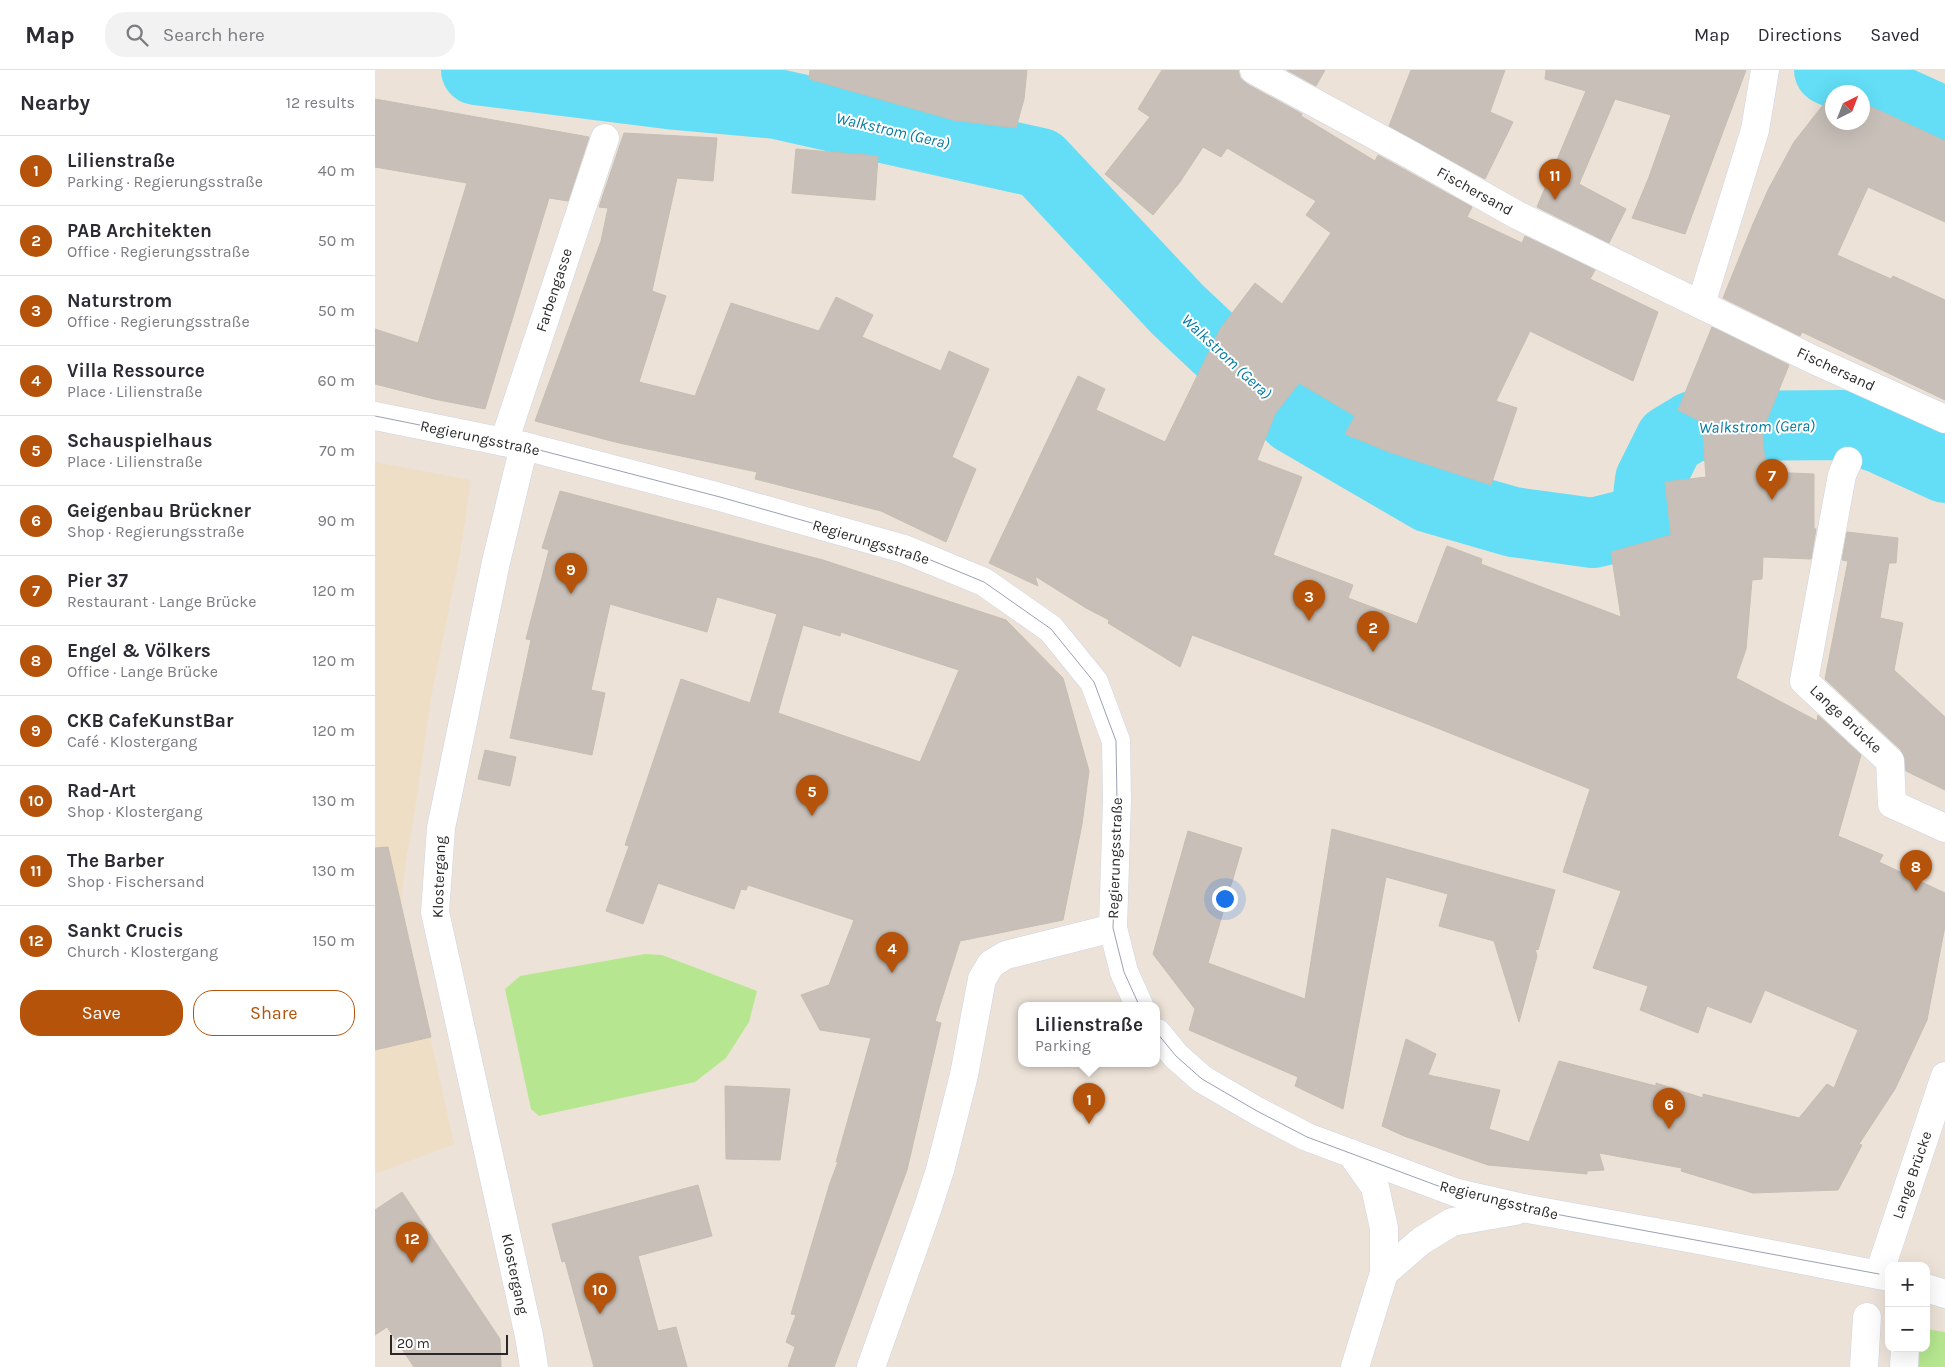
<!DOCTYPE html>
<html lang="en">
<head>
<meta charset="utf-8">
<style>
	body { margin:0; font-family:Karla,sans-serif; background:#f2f2f3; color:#2b2b33 }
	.controls { position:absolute; right:15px; bottom:15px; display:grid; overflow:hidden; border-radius:10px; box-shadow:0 5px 20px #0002 }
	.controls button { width:45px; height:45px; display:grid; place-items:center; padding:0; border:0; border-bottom:1px solid #e1e1e2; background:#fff; color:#2b2b33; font:25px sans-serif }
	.compass { position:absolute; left:1450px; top:15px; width:45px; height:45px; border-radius:50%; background:#fff; box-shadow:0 5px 20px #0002; rotate:42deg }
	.scale { position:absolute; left:15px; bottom:12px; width:118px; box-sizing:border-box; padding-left:5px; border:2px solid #282828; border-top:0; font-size:14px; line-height:18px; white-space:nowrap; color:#282828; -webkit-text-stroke:4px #fff; paint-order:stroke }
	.you { position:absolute; left:849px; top:828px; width:18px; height:18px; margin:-12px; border:4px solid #fff; border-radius:50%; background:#1a73e8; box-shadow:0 0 0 8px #1a73e833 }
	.badge { display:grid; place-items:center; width:32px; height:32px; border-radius:50%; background:#b45309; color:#fff; font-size:16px; font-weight:700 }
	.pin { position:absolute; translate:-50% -41px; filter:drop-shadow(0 1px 2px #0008) }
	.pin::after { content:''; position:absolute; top:26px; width:18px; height:15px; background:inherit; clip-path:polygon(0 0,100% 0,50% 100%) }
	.popup { position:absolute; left:643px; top:932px; width:142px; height:65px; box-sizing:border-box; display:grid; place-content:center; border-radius:10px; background:#fff; filter:drop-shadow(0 1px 4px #0005); font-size:16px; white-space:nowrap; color:#7c7c81 }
	.popup b { font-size:19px; color:#2b2b33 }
	.popup::after { content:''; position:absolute; left:50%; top:100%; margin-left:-10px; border:10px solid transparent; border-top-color:#fff }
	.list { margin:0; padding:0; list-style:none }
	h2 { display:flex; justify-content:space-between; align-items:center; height:65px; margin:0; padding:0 20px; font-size:21px }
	h2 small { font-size:16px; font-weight:400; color:#7c7c81 }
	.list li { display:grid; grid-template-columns:32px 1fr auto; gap:15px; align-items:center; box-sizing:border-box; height:70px; padding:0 20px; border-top:1px solid #e1e1e2 }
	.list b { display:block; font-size:19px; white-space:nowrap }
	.list p { margin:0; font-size:16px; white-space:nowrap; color:#7c7c81 }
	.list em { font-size:16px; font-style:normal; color:#7c7c81 }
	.actions { display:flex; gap:10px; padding:15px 20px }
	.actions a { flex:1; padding:11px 0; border:1px solid #b45309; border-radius:20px; text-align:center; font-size:18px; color:#b45309 }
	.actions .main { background:#b45309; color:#fff }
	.icon { flex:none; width:28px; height:28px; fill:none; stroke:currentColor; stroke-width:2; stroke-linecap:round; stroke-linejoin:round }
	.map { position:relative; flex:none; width:1570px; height:1297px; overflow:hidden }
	header { display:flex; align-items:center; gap:30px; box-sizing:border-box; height:70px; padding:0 25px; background:#fff; border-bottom:1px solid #e1e1e2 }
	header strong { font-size:24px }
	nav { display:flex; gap:28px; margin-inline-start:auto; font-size:18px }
	.search { width:350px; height:45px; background:#f2f2f3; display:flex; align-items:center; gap:12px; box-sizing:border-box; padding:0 18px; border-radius:20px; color:#7c7c81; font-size:19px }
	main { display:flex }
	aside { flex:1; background:#fff }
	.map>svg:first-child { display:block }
</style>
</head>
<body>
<header>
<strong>Map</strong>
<div class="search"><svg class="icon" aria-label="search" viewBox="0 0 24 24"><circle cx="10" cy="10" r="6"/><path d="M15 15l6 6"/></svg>Search here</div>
<nav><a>Map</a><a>Directions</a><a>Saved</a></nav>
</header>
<main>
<aside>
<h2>Nearby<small>12 results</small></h2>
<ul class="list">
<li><span class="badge">1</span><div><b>Lilienstraße</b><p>Parking · Regierungsstraße</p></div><em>40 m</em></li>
<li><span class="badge">2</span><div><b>PAB Architekten</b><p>Office · Regierungsstraße</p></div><em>50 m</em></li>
<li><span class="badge">3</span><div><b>Naturstrom</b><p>Office · Regierungsstraße</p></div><em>50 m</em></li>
<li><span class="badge">4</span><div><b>Villa Ressource</b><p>Place · Lilienstraße</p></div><em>60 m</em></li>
<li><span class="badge">5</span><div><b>Schauspielhaus</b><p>Place · Lilienstraße</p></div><em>70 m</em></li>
<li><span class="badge">6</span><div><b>Geigenbau Brückner</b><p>Shop · Regierungsstraße</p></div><em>90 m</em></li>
<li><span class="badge">7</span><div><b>Pier 37</b><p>Restaurant · Lange Brücke</p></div><em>120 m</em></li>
<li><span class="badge">8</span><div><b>Engel &amp; Völkers</b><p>Office · Lange Brücke</p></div><em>120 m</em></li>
<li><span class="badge">9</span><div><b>CKB CafeKunstBar</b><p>Café · Klostergang</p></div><em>120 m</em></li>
<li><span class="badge">10</span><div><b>Rad-Art</b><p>Shop · Klostergang</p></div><em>130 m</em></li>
<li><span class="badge">11</span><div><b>The Barber</b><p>Shop · Fischersand</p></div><em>130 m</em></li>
<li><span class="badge">12</span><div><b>Sankt Crucis</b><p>Church · Klostergang</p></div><em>150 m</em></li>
</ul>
<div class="actions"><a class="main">Save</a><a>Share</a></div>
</aside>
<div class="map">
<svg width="1570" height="1297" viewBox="0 0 1570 1297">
	<rect width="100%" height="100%" fill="#ece2d8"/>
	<!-- education -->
	<path fill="#efdec6" d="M0,392L96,410L85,484L56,628L42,727L30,797L26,834L79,1074L0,1104Z"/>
	<!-- green -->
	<g fill="#b6e790">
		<path d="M270,884L287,885L382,921L374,952L351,988L320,1012L164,1046L156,1039L130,919L145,906Z"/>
		<path d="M1551,1259L1570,1262V1297H1537L1538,1278H1551Z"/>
	</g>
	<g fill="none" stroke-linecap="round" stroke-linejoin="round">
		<!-- river -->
		<g stroke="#63def6" stroke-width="70">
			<path d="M101,0L301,25L402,34L665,93L803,240L919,349L1055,428L1138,452L1218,463L1270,450L1275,410L1295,370L1318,356L1468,355L1504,368L1570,398"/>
			<path d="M1454,0L1570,52"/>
		</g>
	</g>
	<!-- building -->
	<g fill="#c7bfb8" stroke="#c7beb2" fill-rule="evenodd">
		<path d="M435,0H652L649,29L641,58L578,50L434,9Z"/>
		<path d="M787,0H863L865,8L872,14L927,44L926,46L1000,91L1003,85L1097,137L1092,147L1147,173L1150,166L1220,200L1215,209L1283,242L1258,311L1155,261L1121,331L1142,338L1116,415L1014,382L970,364L980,346L924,313L900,344L882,390L927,407L898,485L978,515L973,528L1042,554L1072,476L1107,489L1106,494L1246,547L1236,482L1296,465L1290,412L1331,407L1327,352L1303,340L1337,257L1414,295L1387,362L1391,402L1439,404V459H1441L1436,489L1388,487L1387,509L1377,510L1371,579L1361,608L1442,651L1443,645L1486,685L1463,766L1508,785L1504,792L1570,823V856L1552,950L1520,1019L1484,1074L1487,1075L1463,1120L1378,1123L1306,1101L1307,1098L1224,1083L1229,1100L1212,1101V1104L1113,1095L1029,1066L1007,1056L1031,969L1061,984L1053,1005L1125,1020L1114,1059L1154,1072L1184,991L1281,1016V1013L1328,1028V1024L1424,1048L1452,1014L1459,1018L1483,960L1390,920L1376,953L1332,936L1323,963L1265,940L1273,916L1218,898L1246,821L1188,802L1215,719L1042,650L817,565L805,597L733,553L734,550L711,538L660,506L663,516L614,493L703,306L730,319L721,340L790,372L845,259L880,213L907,234L956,163L931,145L941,131L852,78L846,87L828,77L805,112L778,145L730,104L775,47L763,39Z"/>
		<path d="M912,0H950L941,16Z"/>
		<path d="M1036,0H1130L1115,42L1138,52L1110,109L1014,56Z"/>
		<path d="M1171,0H1371L1310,164L1257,148L1274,107L1296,45L1240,29L1204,114L1251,139L1234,173L1162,137L1211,21L1170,9Z"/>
		<path d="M0,29L214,67L193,131L174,128L110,339L59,329L0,314V259L43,273L92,113L0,97Z"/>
		<path d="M1452,30L1458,33V52H1488V33L1570,71V152L1493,117L1462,185L1516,209L1518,206L1570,230V330L1427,262L1425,266L1348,228L1378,154L1394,118L1419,72Z"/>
		<path d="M249,63L342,68L338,111L302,108L277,221L291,226L264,312L320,326L356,233L444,261L461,227L498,245L487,267L566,301L574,281L614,299L577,387L601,399L571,472L506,441L380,409L382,402L244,373L160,351L226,171L233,138L224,137Z"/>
		<path d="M421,79L503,86L500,130L417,123Z"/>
		<path d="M185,421L448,490L631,550L688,608L714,701L707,754L688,850L585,871L560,951L566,953L532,1100L459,1297H413L420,1277L411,1272L421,1245L416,1244L455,1113L463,1092H461L496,968L445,960L426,925L454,915L479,850L373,815L371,820L366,819L359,839L283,813L268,854L231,841L254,776L250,775L306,609L375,633L402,544L342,527L332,562L235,534L216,620L230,623L217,685L135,668L156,570L151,569L174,480L167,478ZM428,555L465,566L466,562L584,600L545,692L403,643Z"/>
		<path d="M1472,462L1523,468L1521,493H1514L1505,548L1528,553L1519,600L1570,647V720L1531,701L1530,690L1526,680L1450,609L1473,491L1467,490Z"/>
		<path d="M110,680L141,687L135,716L103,709Z"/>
		<path d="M957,759L1180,820L1163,880L1160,879L1162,886L1144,952L1119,871L1064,856L1073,824L1011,807L968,1039L920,1016L923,1007L814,960L820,939L778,884L813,761L867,778L833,893L930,929Z"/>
		<path d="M13,777L56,967L0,980V778Z"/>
		<path d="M350,1016L415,1019L405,1090L351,1089Z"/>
		<path d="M323,1115L337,1166L263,1186L283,1261L301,1257L312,1297H219L190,1191L187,1192L177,1154Z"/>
		<path d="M27,1122L125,1269L126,1297H39L12,1257L0,1265V1140Z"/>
	</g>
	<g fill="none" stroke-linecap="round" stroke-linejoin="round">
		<!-- street casing -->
		<g stroke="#ced4e3" stroke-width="29">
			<g id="street">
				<path d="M879,0L1036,85L1142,145L1439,290L1570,349"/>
				<path d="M1326,234L1380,60L1390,0"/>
				<path d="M0,346L149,376L345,427L529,479L609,512L676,559L719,612L741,671L742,730L738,858L749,902L764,935"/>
				<path d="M129,372L230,68"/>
				<path d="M149,376L121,492L66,758L60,842L154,1266L159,1297"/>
				<path d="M1473,391L1467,405L1429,611L1515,691L1517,734L1570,758"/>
				<path d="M782,963L801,986L827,1009L882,1041L932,1067L1082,1123L1153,1139L1324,1170L1514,1207"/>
				<path d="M976,1083L1000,1117L1009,1158V1203L980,1297"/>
				<path d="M1009,1203L1046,1171L1077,1152L1140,1141"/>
				<path d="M1504,1204L1570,1006"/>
				<path d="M1551,1218L1570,1224"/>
				<path d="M496,1297L552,1140L565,1100L589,1005L607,909L616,894L631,885L738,858"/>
				<path d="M1489,1297L1492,1247"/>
				<path d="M1529,1297L1530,1278"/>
			</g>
		</g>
		<!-- street -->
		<use href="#street" stroke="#fff" stroke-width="28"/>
		<!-- tram -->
		<g stroke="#9ba1b4" stroke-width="1">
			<path d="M0,346L149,376L345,427L529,479L609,512L676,559L719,612L741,671L742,730L738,858L749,902L764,935"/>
			<path d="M782,963L801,986L827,1009L882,1041L932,1067L1082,1123L1153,1139L1504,1204"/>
		</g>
	</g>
	<g text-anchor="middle" stroke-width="4" stroke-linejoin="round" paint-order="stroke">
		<!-- street labels -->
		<g font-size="15" fill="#282828" stroke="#fff">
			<text transform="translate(1100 121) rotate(29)" y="5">Fischersand</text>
			<text transform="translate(179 220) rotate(-72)" y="5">Farbengasse</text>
			<text transform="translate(1461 299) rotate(25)" y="5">Fischersand</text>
			<text transform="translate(105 368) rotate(12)" y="5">Regierungsstraße</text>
			<text transform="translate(496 472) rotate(17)" y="5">Regierungsstraße</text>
			<text transform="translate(1471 649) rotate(43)" y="5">Lange Brücke</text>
			<text transform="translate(740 788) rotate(-88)" y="5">Regierungsstraße</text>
			<text transform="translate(64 807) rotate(-88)" y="5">Klostergang</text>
			<text transform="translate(1537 1105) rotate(-71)" y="5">Lange Brücke</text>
			<text transform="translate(1124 1130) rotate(14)" y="5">Regierungsstraße</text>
			<text transform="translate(140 1204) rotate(78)" y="5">Klostergang</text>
		</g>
		<!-- water labels -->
		<g font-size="16" font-style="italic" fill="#047aa0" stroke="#fff">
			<text transform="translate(518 60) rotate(13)" y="6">Walkstrom (Gera)</text>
			<text transform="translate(852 286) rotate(43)" y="6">Walkstrom (Gera)</text>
			<text transform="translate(1382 356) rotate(-1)" y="6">Walkstrom (Gera)</text>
		</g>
	</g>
</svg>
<div class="controls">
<button>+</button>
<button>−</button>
</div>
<svg class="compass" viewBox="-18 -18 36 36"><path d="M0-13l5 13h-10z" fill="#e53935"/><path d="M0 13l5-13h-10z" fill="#7c7c81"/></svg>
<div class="scale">20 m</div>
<div class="you"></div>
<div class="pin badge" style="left:714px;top:1054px">1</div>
<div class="popup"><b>Lilienstraße</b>Parking</div>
<div class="pin badge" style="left:998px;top:582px">2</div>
<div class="pin badge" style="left:934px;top:551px">3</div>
<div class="pin badge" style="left:517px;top:903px">4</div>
<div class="pin badge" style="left:437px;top:746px">5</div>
<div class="pin badge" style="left:1294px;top:1059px">6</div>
<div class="pin badge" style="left:1397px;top:430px">7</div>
<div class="pin badge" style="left:1541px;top:821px">8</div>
<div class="pin badge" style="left:196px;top:524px">9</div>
<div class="pin badge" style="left:225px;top:1244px">10</div>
<div class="pin badge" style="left:1180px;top:130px">11</div>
<div class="pin badge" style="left:37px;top:1193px">12</div>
</div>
</main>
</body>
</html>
